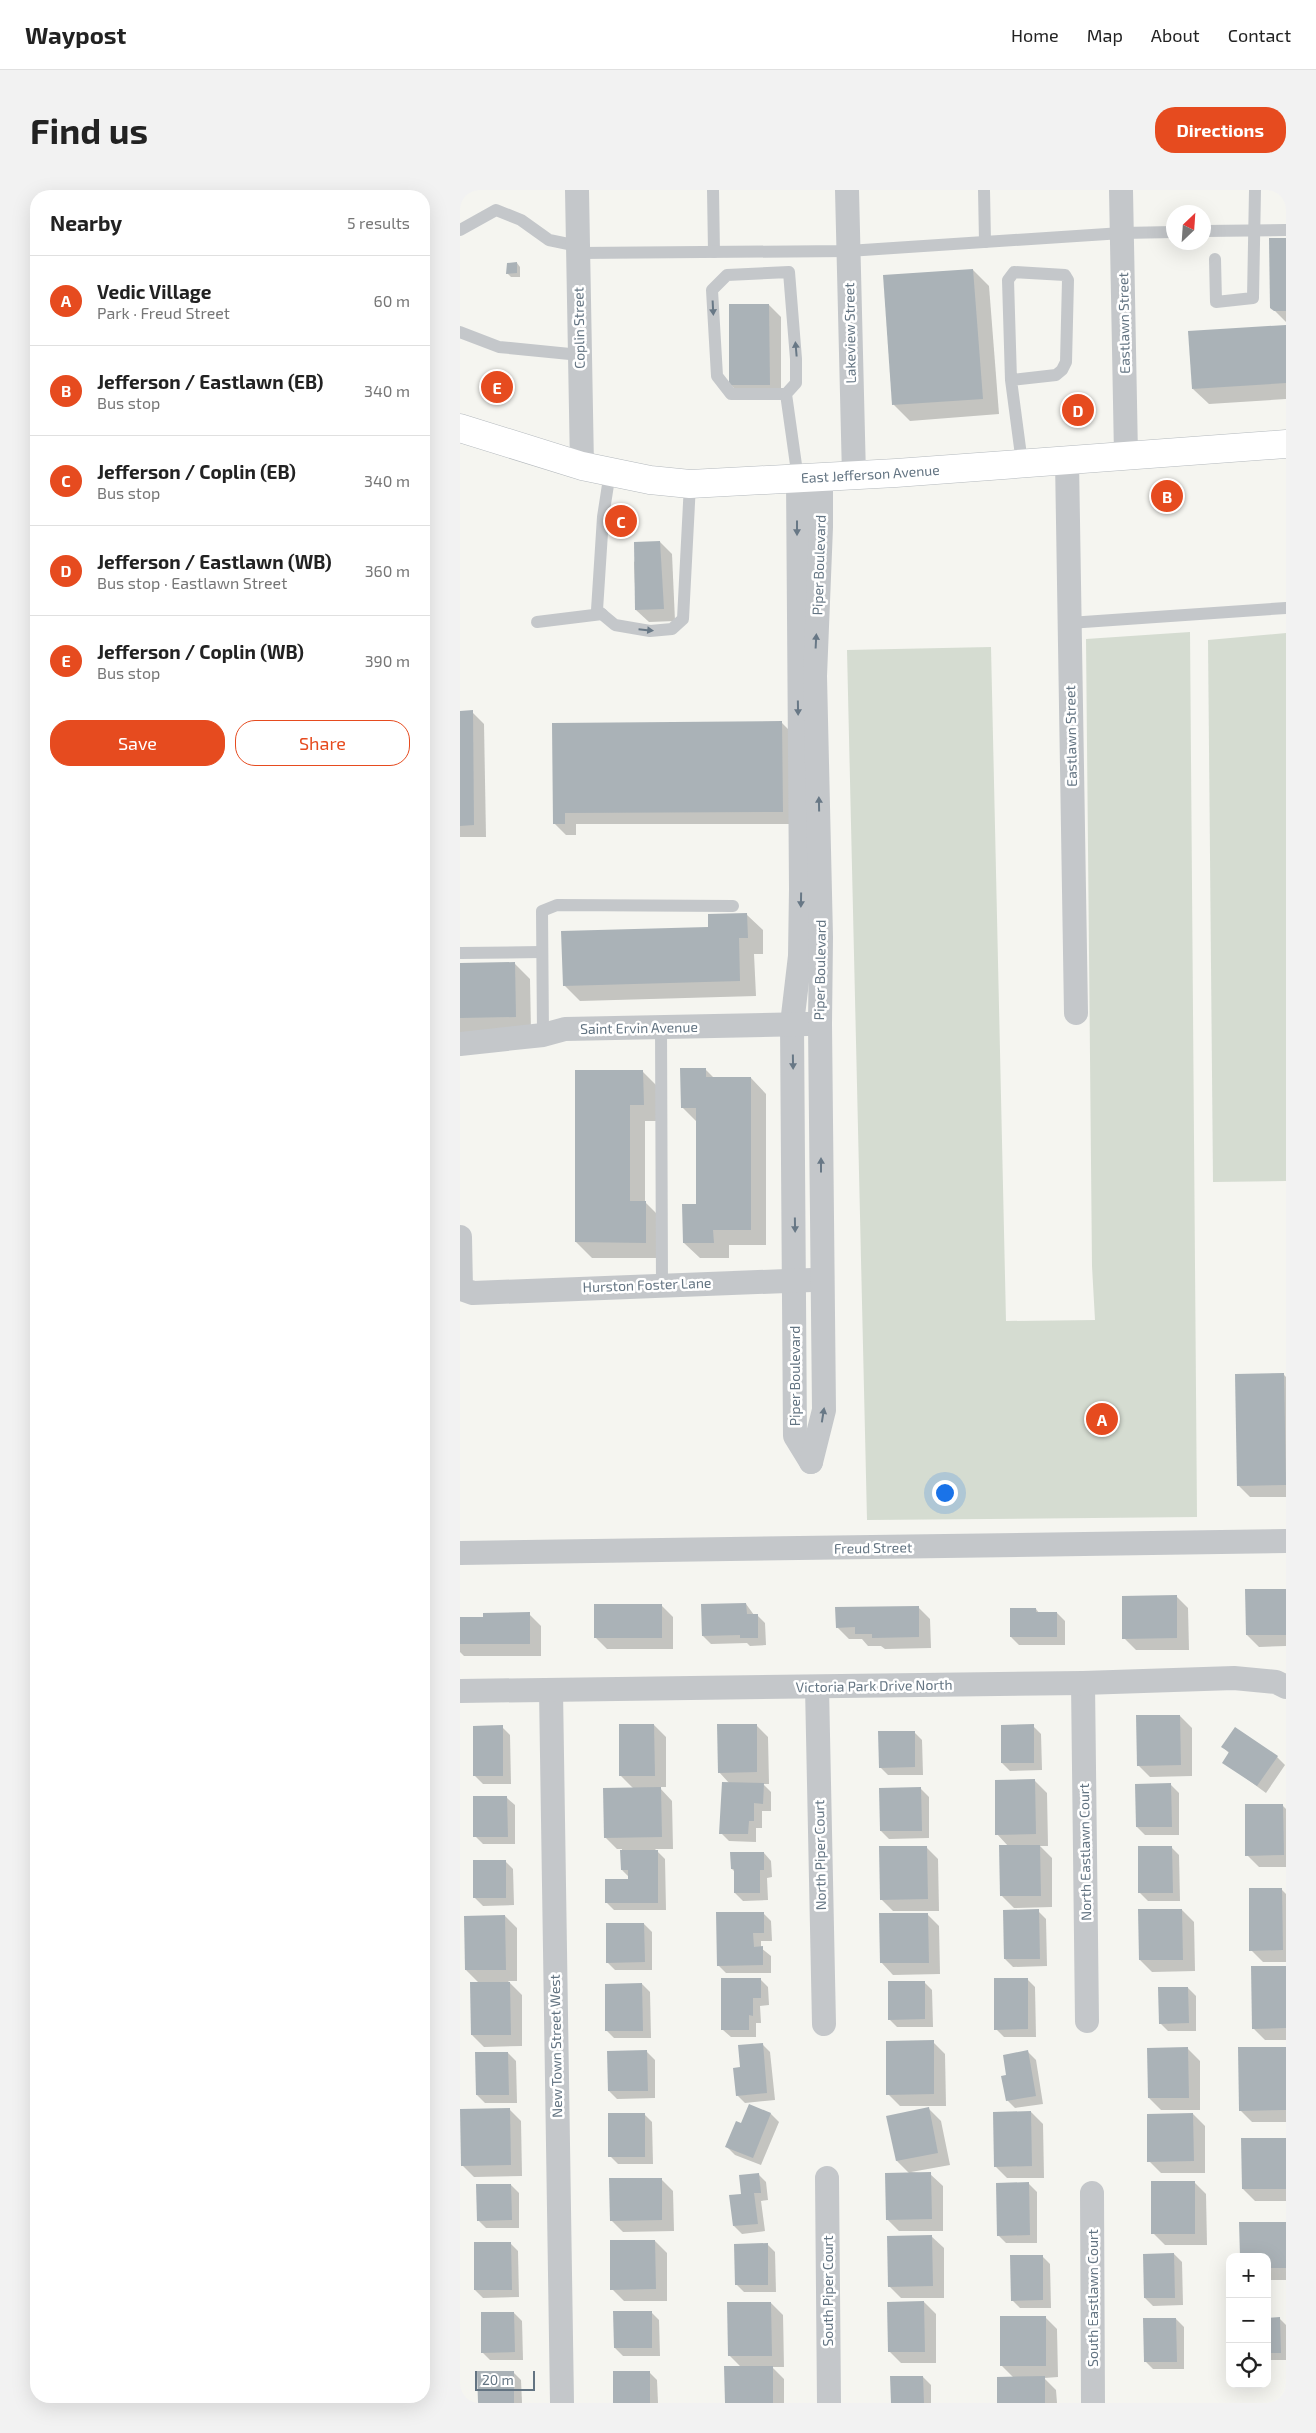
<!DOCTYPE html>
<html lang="en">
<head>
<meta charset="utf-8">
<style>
	body { margin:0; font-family:"Exo 2",sans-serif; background:#f2f2f2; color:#222 }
	.controls { position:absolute; right:15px; bottom:15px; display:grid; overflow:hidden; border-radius:10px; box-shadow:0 5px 20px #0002 }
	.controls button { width:45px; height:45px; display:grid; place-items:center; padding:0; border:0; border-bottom:1px solid #e0e0e0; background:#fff; color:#222; font:25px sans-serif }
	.compass { position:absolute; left:706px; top:15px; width:45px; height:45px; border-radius:50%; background:#fff; box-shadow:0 5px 20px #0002; rotate:25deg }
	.scale { position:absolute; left:15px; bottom:12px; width:60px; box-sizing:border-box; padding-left:5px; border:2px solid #637482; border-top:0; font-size:14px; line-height:18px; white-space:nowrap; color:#637482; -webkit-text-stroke:4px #fff; paint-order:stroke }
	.you { position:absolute; left:484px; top:1302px; width:18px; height:18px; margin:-12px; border:4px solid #fff; border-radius:50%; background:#1a73e8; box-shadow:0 0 0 8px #1a73e833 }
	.badge { display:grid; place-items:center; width:32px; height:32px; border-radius:50%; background:#e64b1f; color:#fff; font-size:16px; font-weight:700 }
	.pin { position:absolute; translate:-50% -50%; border:2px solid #fff; box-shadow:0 1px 5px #0006 }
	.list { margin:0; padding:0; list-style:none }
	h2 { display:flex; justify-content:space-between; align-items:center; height:65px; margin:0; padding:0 20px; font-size:21px }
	h2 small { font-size:16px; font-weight:400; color:#767676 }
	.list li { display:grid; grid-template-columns:32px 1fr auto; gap:15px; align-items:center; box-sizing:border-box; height:90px; padding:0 20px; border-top:1px solid #e0e0e0 }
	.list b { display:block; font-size:19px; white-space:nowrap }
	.list p { margin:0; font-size:16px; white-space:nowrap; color:#767676 }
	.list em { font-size:16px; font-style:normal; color:#767676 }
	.actions { display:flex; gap:10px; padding:15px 20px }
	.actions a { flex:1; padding:11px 0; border:1px solid #e64b1f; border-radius:20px; text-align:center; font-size:18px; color:#e64b1f }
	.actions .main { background:#e64b1f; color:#fff }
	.icon { flex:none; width:28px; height:28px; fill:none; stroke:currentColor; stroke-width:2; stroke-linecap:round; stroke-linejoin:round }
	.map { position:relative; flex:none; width:826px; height:2213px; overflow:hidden; border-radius:20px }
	header { display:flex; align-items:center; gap:30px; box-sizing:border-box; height:70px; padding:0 25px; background:#fff; border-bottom:1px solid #e0e0e0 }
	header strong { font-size:24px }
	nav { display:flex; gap:28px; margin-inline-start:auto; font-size:18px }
	.intro { display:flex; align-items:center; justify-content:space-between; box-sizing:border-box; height:120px; padding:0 30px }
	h1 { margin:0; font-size:35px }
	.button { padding:12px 22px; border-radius:20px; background:#e64b1f; color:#fff; font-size:18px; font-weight:700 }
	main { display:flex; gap:30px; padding:0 30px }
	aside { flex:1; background:#fff; border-radius:20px; box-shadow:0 5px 20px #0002 }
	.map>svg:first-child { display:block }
</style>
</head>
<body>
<header>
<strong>Waypost</strong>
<nav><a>Home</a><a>Map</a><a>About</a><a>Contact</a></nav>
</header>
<div class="intro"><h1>Find us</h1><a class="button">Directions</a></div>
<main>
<aside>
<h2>Nearby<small>5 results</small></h2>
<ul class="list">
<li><span class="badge">A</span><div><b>Vedic Village</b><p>Park · Freud Street</p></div><em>60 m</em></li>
<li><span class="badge">B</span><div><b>Jefferson / Eastlawn (EB)</b><p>Bus stop</p></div><em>340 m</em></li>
<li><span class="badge">C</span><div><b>Jefferson / Coplin (EB)</b><p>Bus stop</p></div><em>340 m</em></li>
<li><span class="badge">D</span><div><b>Jefferson / Eastlawn (WB)</b><p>Bus stop · Eastlawn Street</p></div><em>360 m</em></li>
<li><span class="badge">E</span><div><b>Jefferson / Coplin (WB)</b><p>Bus stop</p></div><em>390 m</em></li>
</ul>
<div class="actions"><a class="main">Save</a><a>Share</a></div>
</aside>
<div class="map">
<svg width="826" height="2213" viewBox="0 0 826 2213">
	<rect width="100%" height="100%" fill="#f5f5f0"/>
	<!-- green -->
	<g fill="#d5dcd1">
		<path d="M730,442L737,1327L407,1330L387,460L531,457L546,1131L635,1130L632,1076L626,449Z"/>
		<path d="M826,443V991L753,992L748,450Z"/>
	</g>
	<!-- shadow -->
	<g fill="#0003">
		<path d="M826,49V132L811,117Z"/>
		<path d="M57,73L60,77V87H51L47,83Z"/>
		<path d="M513,80L529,96L539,224L450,231L434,215L424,86Z"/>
		<path d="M309,115L321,127V207H283L271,195Z"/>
		<path d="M826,136V209L749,214L733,199Z"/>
		<path d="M200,352L212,364L215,431L189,432L176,420L174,372Z"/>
		<path d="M0,522H12L24,534L26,647H0Z"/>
		<path d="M322,533L334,545L335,634H116V645H106L94,633V534Z"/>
		<path d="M287,725L303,740V764H294L296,806L120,811L104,795Z"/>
		<path d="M54,773L70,789L71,843L0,844V774Z"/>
		<path d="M246,880L254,888H291L306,904V1055H269V1068H240L224,1053L237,1015V932L222,917Z"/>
		<path d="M183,882L199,898V931H185V1012L201,1028V1068H132L116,1052Z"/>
		<path d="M824,1185L826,1187V1307H790L778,1295Z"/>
		<path d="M826,1400V1456L799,1457L787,1445Z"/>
		<path d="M716,1406L728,1418L729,1460H676L664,1448Z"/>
		<path d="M286,1414L294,1425H297L305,1433L306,1455L290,1456L287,1453L251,1454L243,1446Z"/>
		<path d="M201,1415L213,1427V1459H147L135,1447Z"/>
		<path d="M458,1417L470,1429L471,1458L425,1459L421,1456H408L402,1449H389L377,1437Z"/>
		<path d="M576,1419L579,1423H597L605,1431V1455H559L551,1447Z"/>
		<path d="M69,1424L81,1436V1466H4L0,1462V1429Z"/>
		<path d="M720,1526L732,1538V1586L690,1587L678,1575Z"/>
		<path d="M194,1535L206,1547V1597H199L212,1611L213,1659H195L205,1669L206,1720H154L146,1712L169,1690V1687L162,1680V1659H157L145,1647L174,1599L161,1586Z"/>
		<path d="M296,1535L308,1547L309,1594H303L311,1602V1621H302V1638H296V1652L269,1651L261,1643L270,1594L259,1582Z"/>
		<path d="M573,1536L581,1544L582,1580L550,1581L542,1573Z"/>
		<path d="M42,1537L50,1545L51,1594H23L15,1586Z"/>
		<path d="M454,1542L462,1550L463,1585H428L420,1577Z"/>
		<path d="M763,1557L817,1567L825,1575L806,1603L764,1572L770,1564Z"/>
		<path d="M575,1591L587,1603L588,1656H580L592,1668V1717L554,1718L542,1706L548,1656L537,1644Z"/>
		<path d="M711,1595L719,1603V1645H685L677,1637Z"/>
		<path d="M461,1599L469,1607V1648L429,1649L421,1641Z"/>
		<path d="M47,1608L55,1615V1654H23L15,1646Z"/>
		<path d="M822,1615L826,1619V1677H799L787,1665Z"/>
		<path d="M466,1657L478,1669L479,1721H433L421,1709Z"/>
		<path d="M711,1657L719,1665L720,1711H688L680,1703Z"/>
		<path d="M304,1663L311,1671L312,1687L307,1688L308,1710L283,1711L275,1703V1682L272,1679Z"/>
		<path d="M45,1671L53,1679L54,1715L23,1716L15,1708Z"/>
		<path d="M821,1699L826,1704V1772H803L791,1760Z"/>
		<path d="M722,1720L734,1732L735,1781L692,1782L680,1770Z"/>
		<path d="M578,1721L586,1729L587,1776L553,1777L545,1769Z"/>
		<path d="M303,1723L311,1731L312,1751H301V1758L311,1766V1783H266L258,1775Z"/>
		<path d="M467,1724L479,1736L480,1784L433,1785L421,1772Z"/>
		<path d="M45,1726L57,1738V1791H48L62,1805V1856L24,1857L12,1845L20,1794L6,1780Z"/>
		<path d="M184,1734L192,1742V1780H155L147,1772Z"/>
		<path d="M826,1777V1850H805L793,1838Z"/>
		<path d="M300,1789L308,1797L309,1815L300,1816L301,1833H296V1847H271L263,1840Z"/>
		<path d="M567,1789L575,1797L576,1847H544L536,1839Z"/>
		<path d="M464,1792L472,1800L473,1837H437L429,1829Z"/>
		<path d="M182,1794L190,1802L191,1848H154L146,1840Z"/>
		<path d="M728,1798L736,1806V1841H708L700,1833Z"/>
		<path d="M473,1852L485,1864L486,1916H440L428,1904Z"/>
		<path d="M302,1854L310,1862L315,1910L285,1913L277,1905L282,1878Z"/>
		<path d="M727,1858L740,1871V1920H701L689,1908Z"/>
		<path d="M826,1858V1932H792L780,1920Z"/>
		<path d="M187,1862L195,1870V1908L157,1909L149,1901Z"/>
		<path d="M568,1862L576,1870L583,1914L555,1918L547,1910L548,1886Z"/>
		<path d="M48,1863L56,1871L57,1913H25L17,1905Z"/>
		<path d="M289,1916L311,1924L319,1932L301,1975L275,1965L267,1957L282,1935Z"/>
		<path d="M468,1918L481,1931L490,1975L451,1982L470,1984L483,1996V2041H439L427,2029L450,1984L437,1971L428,1927Z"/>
		<path d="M49,1919L61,1931L62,1986L14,1987L2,1975Z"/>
		<path d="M571,1922L583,1934L584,1988H547L535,1976Z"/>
		<path d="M184,1924L192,1932L193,1974H158L150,1966Z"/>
		<path d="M733,1924L745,1936V1983H701L689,1971Z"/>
		<path d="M826,1949V2011H795L783,1999Z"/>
		<path d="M298,1984L306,1992L308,2010L301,2011L305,2041L282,2044L274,2036L282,2005Z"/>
		<path d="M201,1989L213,2001L214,2041L163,2042L151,2030Z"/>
		<path d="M734,1992L746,2004L747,2055H705L693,2043Z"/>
		<path d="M569,1994L577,2002V2053H546L538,2045Z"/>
		<path d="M51,1995L59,2003V2038H26L18,2030Z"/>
		<path d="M826,2033V2090H807V2067Z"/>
		<path d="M471,2046L484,2058V2108H441L429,2096Z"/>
		<path d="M195,2051L207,2063V2111H164L152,2099Z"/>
		<path d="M50,2053L58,2061L59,2107L23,2108L15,2100Z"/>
		<path d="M307,2054L315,2062L316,2102H284L276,2094Z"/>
		<path d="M714,2064L722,2072L723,2115L693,2116L685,2108Z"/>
		<path d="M582,2066L590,2074L591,2118H560L552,2110Z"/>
		<path d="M464,2112L476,2124V2173H441L429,2161Z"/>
		<path d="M311,2113L323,2125L324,2177H312L324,2189V2213H266L281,2177L269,2165Z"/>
		<path d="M191,2122L199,2130L200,2166H163L155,2158Z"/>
		<path d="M54,2123L62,2131L63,2170H30L22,2162Z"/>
		<path d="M585,2127L597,2139L598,2187L584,2188L596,2200L597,2213H538L554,2188L542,2176Z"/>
		<path d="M716,2129L724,2137V2179H693L685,2171Z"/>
		<path d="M807,2129H820L826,2135V2170H807Z"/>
		<path d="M53,2182L61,2190L62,2213H19Z"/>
		<path d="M189,2182L197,2190L198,2213H155Z"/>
		<path d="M463,2187L471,2195V2213H432Z"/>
	</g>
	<!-- building -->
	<g fill="#aab2b7">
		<path d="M809,48H826V121H814L810,118Z"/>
		<path d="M57,72V83L46,84L47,73Z"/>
		<path d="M513,79L523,209L432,215L423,85Z"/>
		<path d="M269,114H309L310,195H269Z"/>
		<path d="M826,135V193L732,199L728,141Z"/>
		<path d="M200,351L204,419L175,420L174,352Z"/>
		<path d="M13,520L14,635L0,636V521Z"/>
		<path d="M322,531L323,622L105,623V634H93L92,533Z"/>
		<path d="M287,723L288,748H279L280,791L103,796L101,741L248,737V724Z"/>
		<path d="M55,772L56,827L0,828V773Z"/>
		<path d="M220,878H246V887H291V1040H253L254,1053H223L222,1014H236V918H221Z"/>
		<path d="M115,880H183L184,915H170V1011H186V1053L115,1052Z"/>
		<path d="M824,1183L826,1295L777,1296L775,1184Z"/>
		<path d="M785,1399H826V1445H786Z"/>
		<path d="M717,1405V1448L662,1449V1406Z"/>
		<path d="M286,1413L287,1424H298V1448H280V1445L242,1446L241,1414Z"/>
		<rect x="134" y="1414" width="68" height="34"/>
		<path d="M459,1416V1447L412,1448V1444H395V1437L376,1438L375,1417Z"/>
		<path d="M550,1418H576V1422H597V1447H550Z"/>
		<path d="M70,1422V1454H0V1427H23V1423Z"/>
		<path d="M676,1525H720L721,1575L677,1576Z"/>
		<path d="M159,1534H194L195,1586H159Z"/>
		<path d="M257,1534H297V1582L258,1583Z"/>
		<path d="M574,1534V1573H541V1535Z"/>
		<path d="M43,1535V1586H13V1536Z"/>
		<path d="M775,1537L818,1566L797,1596L762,1573L769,1562L761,1557Z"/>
		<path d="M418,1541H455V1577L419,1578Z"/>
		<path d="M575,1589L576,1644L535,1645V1590Z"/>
		<path d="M262,1592L304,1593L303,1614L294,1613V1631H289L288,1644H259Z"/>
		<path d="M711,1593L712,1637H676L675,1594Z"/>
		<path d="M201,1597L202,1647L144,1648L143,1598Z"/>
		<path d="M461,1597L462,1641H420L419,1598Z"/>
		<path d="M13,1606H47L48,1647H13Z"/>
		<path d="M785,1614H823L824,1665L785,1666Z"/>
		<path d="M539,1655H580L581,1706H540Z"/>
		<path d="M419,1656H467L468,1709L420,1710Z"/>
		<path d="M678,1656H712L713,1703H678Z"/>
		<path d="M160,1660H198V1713H145V1689H168V1680H161Z"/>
		<path d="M270,1662H304V1680H300V1703H274V1679H271Z"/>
		<rect x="13" y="1670" width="33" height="38"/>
		<path d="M789,1698H822L823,1760L789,1761Z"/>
		<path d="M579,1719L580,1769H544L543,1720Z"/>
		<path d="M678,1719H722L723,1770H679Z"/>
		<path d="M256,1722H304V1743H293L294,1757L303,1756V1775L257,1776Z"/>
		<path d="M419,1723H468L469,1773H420Z"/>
		<path d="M45,1725L46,1780H5L4,1726Z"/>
		<path d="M146,1733H184L185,1772L146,1773Z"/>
		<path d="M791,1776H826V1838L792,1839Z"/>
		<path d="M261,1788H301V1808H293V1826L289,1825V1840H261Z"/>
		<path d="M534,1788H568V1839L534,1840Z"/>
		<path d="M428,1791H465V1829L428,1830Z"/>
		<path d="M10,1792H50L51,1845H11Z"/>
		<path d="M182,1793L183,1841H145V1794Z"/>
		<path d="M698,1797H728L729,1833L699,1834Z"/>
		<path d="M474,1850V1904L426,1905V1851Z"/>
		<path d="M303,1853L307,1903L276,1906L273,1878L280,1877L278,1855Z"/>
		<path d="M728,1857L729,1908H688L687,1858Z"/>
		<path d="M778,1857H826V1920L779,1921Z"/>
		<path d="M187,1860L188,1901H148L147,1861Z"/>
		<path d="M568,1860L576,1906L546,1911L541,1886L546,1885L543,1865Z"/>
		<path d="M15,1862H48L49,1905H16Z"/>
		<path d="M289,1914L311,1923L293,1968L265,1957L276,1931L281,1933Z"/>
		<path d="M469,1917L478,1963L436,1971L426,1926Z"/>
		<path d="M50,1918L51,1975L1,1976L0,1919Z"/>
		<path d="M571,1921L572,1976L534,1977L533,1922Z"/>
		<rect x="148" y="1923" width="37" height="44"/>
		<path d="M733,1923L734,1971L687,1972V1924Z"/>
		<path d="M781,1948H826V1999H782Z"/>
		<path d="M471,1982L472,2029L426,2030L425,1983Z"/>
		<path d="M299,1983L301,2003H294L298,2034L273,2036L269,2005L281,2004L279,1985Z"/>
		<path d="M149,1988H202V2030L150,2031Z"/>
		<rect x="691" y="1991" width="44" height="53"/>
		<path d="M569,1992L570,2045L537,2046L536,1993Z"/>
		<path d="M16,1994H51L52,2030L17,2031Z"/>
		<path d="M779,2032H826V2078H807V2067H780Z"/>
		<path d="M472,2045L473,2096L428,2097L427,2046Z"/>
		<path d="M150,2050H195L196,2099L150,2100Z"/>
		<path d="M14,2052H51L52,2100H14Z"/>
		<path d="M308,2053V2095H275L274,2054Z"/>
		<path d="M714,2063L715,2108H684L683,2064Z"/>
		<path d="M550,2065H583V2110L551,2111Z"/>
		<path d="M464,2111L465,2162H428L427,2112Z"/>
		<path d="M267,2112H311L312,2166H268Z"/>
		<path d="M153,2121H192V2158H154Z"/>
		<path d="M21,2122H54L55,2162L21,2163Z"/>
		<rect x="540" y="2126" width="46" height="50"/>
		<path d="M820,2127L821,2163H807V2128Z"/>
		<path d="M683,2128H716L717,2172H684Z"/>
		<path d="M264,2176H313V2213H265Z"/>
		<path d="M17,2181H54V2213H18Z"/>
		<rect x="153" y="2181" width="37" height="32"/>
		<path d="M430,2186H463L464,2213H431Z"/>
		<path d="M585,2186V2213H537V2187Z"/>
	</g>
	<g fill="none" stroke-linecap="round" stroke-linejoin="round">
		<!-- secondary casing -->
		<g stroke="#b4b9bd" stroke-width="29">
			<g id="secondary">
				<path id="s1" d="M0,238L122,276L190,290L230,294L436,283L826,254"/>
			</g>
		</g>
		<!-- service -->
		<g stroke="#c4c7ca" stroke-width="12">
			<path d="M253,0L254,62"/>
			<path d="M524,0L525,52"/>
			<path d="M0,40L36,20L61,30L89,50L118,56"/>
			<path d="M744,41L826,40"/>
			<path d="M118,63L388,61L662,43L714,42"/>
			<path d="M755,69L756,112L793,108L795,0"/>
			<path d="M0,142L39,157L120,165"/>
			<path d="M551,190L596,185L602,180L606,172L608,90L605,85L554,82L548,90L551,190L562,273"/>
			<path d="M326,204H271L257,186L252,100L267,85L329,82L336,169V193L326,204L338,289"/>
			<path d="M150,282L143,327L137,420L155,435L190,441L212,439L223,429L230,294"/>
			<path d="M77,432L142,424"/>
			<path d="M609,433L826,418"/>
			<path d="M0,763L81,762"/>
			<path d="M201,837L202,1095"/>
			<path d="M83,845L82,721L97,715L273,716"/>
		</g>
		<!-- minor -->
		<g stroke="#c4c7ca" stroke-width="24">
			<path d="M117,0L122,276"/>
			<path d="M387,0L394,286"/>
			<path d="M661,0L666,265"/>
			<path d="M607,270L616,823"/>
			<path d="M338,289L341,699L340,766L332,834L335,1246L351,1272"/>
			<path d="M0,854L83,845L105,839L348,834"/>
			<path d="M0,1047L1,1099L13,1103L352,1090"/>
			<path d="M351,1272L364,1220L360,834L361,747L355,486L361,337V288"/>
			<path d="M0,1363L826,1351"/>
			<path d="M623,1493L627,1831"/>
			<path d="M357,1497L364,1834"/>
			<path d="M91,1500L102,2213"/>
			<path d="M0,1501L623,1493L774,1488L816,1492L826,1497"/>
			<path d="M367,1988L369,2213"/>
			<path d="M632,2003L633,2213"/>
		</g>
		<!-- secondary -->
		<use href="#secondary" stroke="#fff" stroke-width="28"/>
	</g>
	<!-- one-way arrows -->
	<defs><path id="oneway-solid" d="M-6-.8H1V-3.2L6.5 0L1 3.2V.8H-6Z" transform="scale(1.25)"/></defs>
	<g fill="#687886">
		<use href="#oneway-solid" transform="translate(253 118) rotate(87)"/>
		<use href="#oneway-solid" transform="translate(336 159) rotate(-95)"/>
		<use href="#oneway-solid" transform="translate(337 338) rotate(90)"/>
		<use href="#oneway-solid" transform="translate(186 440) rotate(6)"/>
		<use href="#oneway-solid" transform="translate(356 451) rotate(-87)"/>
		<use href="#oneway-solid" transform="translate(338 518) rotate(89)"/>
		<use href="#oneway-solid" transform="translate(359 614) rotate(-91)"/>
		<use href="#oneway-solid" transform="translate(341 710) rotate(91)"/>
		<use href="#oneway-solid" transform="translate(333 872) rotate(89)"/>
		<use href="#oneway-solid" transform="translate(361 975) rotate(-90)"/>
		<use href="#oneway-solid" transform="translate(335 1035) rotate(89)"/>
		<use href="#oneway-solid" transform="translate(363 1225) rotate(-81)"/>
	</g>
	<g text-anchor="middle" stroke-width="5" stroke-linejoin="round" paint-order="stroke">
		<!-- street labels -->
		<g font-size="14" fill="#637482" stroke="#fff">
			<text transform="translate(664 133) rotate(-91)" y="5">Eastlawn Street</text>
			<text transform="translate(119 138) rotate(-91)" y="5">Coplin Street</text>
			<text transform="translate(390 143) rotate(-91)" y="5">Lakeview Street</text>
			<text dy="5" stroke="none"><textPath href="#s1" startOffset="418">East Jefferson Avenue</textPath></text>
			<text transform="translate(359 375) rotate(-88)" y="5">Piper Boulevard</text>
			<text transform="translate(611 546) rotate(-91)" y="5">Eastlawn Street</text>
			<text transform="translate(360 780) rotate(-89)" y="5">Piper Boulevard</text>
			<text transform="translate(179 838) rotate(-1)" y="5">Saint Ervin Avenue</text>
			<text transform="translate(187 1095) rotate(-2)" y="5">Hurston Foster Lane</text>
			<text transform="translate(335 1186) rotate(-90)" y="5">Piper Boulevard</text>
			<text transform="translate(413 1358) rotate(-1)" y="5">Freud Street</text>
			<text transform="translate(414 1496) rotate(-1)" y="5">Victoria Park Drive North</text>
			<text transform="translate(625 1662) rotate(-91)" y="5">North Eastlawn Court</text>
			<text transform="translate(360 1665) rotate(-91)" y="5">North Piper Court</text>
			<text transform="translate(96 1856) rotate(-91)" y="5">New Town Street West</text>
			<text transform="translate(368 2101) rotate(-90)" y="5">South Piper Court</text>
			<text transform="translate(633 2108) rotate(-90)" y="5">South Eastlawn Court</text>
		</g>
	</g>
</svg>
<div class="controls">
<button>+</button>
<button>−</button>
<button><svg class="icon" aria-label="locate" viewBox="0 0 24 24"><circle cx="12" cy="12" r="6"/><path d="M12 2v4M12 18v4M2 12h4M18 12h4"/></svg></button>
</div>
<svg class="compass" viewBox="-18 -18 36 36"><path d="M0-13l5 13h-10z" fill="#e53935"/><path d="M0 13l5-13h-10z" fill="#767676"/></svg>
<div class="scale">20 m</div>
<div class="you"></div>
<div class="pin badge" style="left:642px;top:1229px">A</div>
<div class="pin badge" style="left:707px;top:306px">B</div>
<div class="pin badge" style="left:161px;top:331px">C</div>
<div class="pin badge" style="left:618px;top:220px">D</div>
<div class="pin badge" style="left:37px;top:197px">E</div>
</div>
</main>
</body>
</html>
